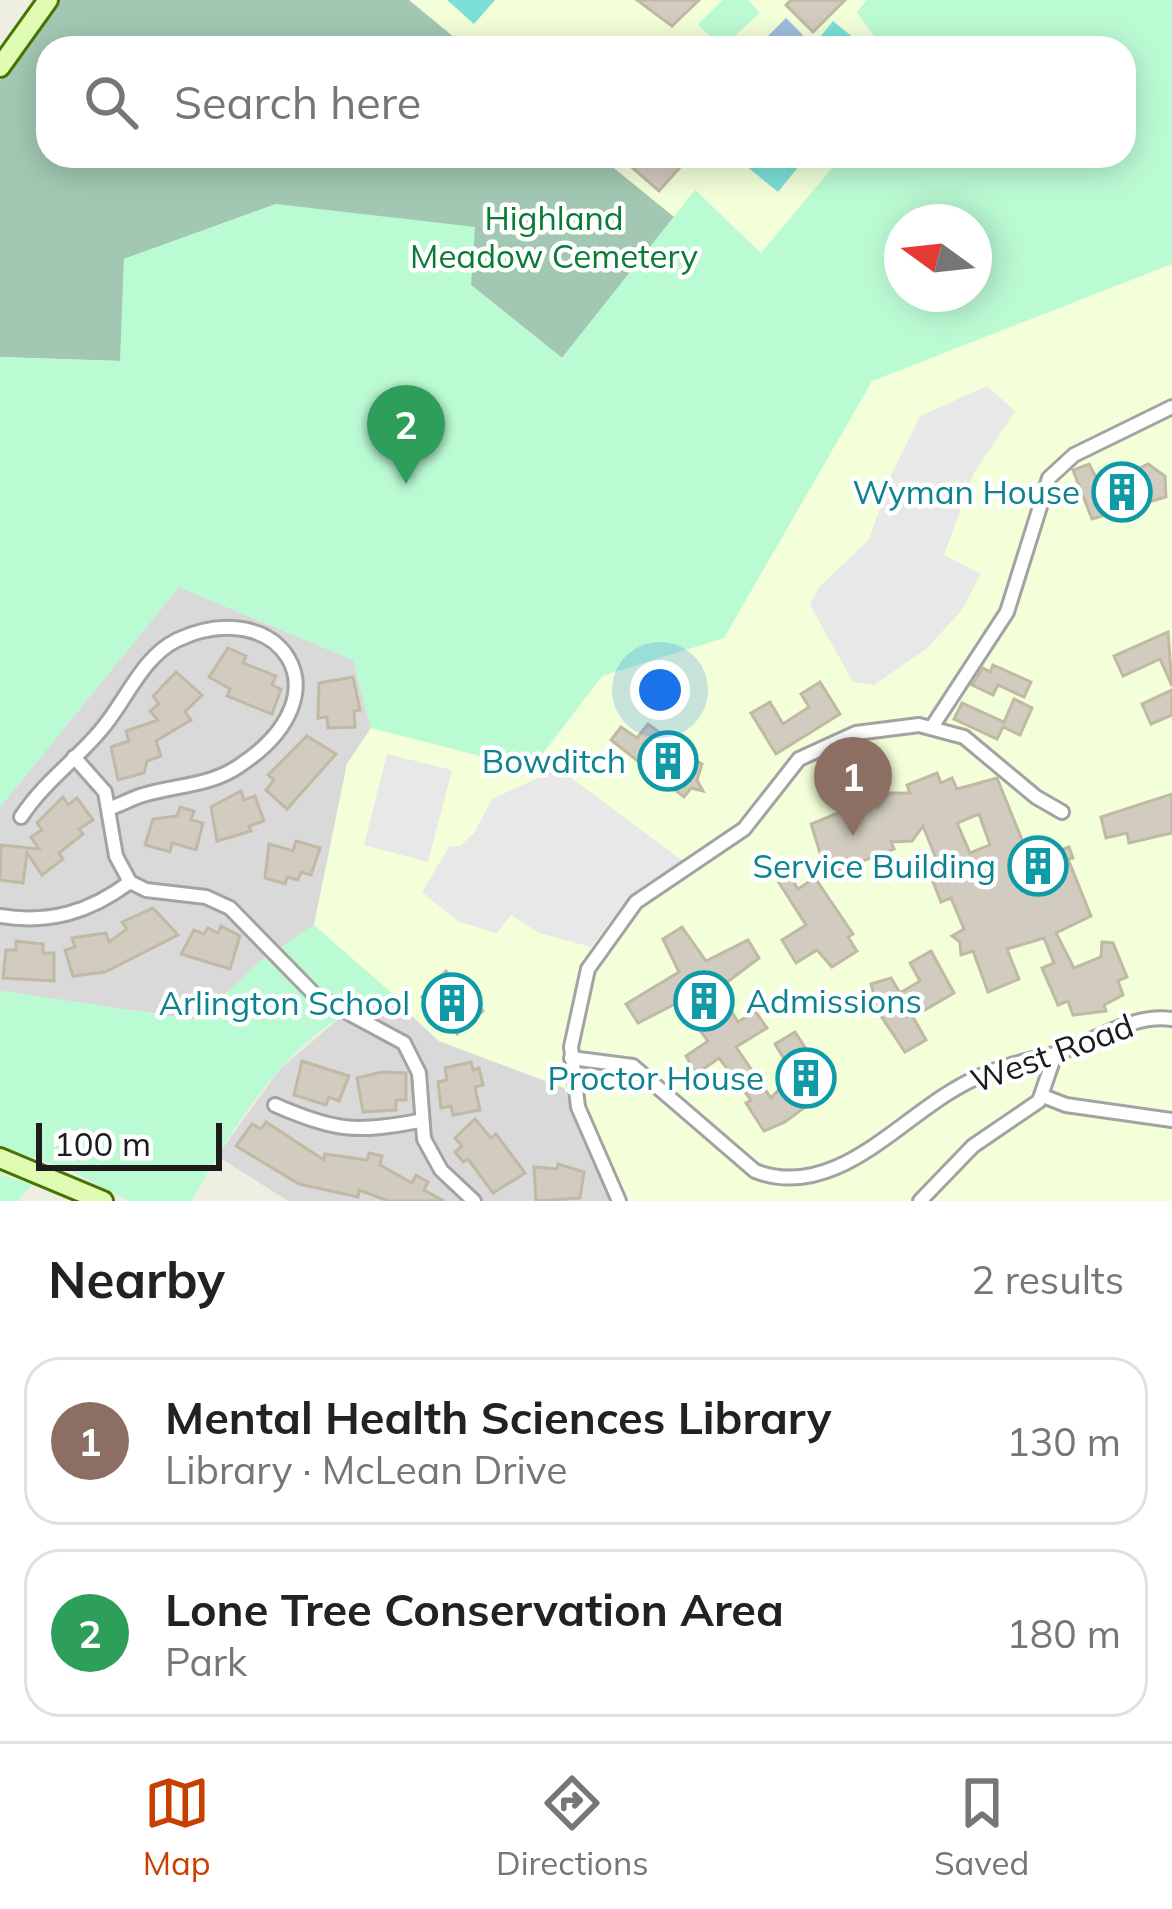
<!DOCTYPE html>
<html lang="en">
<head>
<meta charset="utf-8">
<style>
	body { margin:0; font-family:Mulish,sans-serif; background:#f2f2f2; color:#222 }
	.compass { position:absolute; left:884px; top:204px; width:108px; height:108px; border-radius:50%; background:#fff; box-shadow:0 6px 30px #0003; rotate:285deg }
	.scale { position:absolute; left:36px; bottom:30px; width:186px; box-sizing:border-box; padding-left:12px; border:6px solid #1c1c1c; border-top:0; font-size:33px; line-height:42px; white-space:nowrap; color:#1c1c1c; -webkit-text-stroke:9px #fff; paint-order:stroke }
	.you { position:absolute; left:660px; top:690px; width:42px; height:42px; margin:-30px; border:9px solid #fff; border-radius:50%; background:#1a73e8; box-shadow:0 0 0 18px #1a73e833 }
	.badge { display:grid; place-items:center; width:78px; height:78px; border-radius:50%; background:#c83f00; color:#fff; font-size:39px; font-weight:700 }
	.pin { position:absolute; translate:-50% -99px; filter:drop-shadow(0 3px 6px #0008) }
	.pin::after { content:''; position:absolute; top:63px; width:42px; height:36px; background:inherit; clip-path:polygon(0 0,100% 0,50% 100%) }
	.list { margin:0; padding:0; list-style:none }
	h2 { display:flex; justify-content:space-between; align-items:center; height:156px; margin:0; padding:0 48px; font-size:51px }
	h2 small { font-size:39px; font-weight:400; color:#767676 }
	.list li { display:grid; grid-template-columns:78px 1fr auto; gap:36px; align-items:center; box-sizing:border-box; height:168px; margin:0 24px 24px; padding:0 24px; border:3px solid #e0e0e0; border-radius:36px }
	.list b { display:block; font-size:45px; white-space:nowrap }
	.list p { margin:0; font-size:39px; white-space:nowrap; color:#767676 }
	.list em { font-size:39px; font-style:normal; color:#767676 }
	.icon { flex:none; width:66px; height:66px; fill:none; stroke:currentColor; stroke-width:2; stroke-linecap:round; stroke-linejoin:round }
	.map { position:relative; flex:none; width:1172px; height:1201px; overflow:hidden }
	.search { position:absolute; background:#fff; box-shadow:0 6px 30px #0003; left:36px; right:36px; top:36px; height:132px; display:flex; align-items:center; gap:30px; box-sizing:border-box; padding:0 42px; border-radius:36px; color:#767676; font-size:45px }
	.sheet { height:540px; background:#fff }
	nav { display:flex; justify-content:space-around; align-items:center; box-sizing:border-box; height:168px; border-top:3px solid #e0e0e0; background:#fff; font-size:33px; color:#767676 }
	nav a { display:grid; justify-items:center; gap:6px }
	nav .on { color:#c83f00 }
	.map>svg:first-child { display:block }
</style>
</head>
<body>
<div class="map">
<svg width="1172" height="1201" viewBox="0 0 1172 1201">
	<rect width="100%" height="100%" fill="#eeeee1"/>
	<!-- residential -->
	<g fill="#dad9d9">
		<path d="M179,587L353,660L371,728L347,764L314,925L259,962L199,1020L0,991V807Z"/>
		<path d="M393,994L439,1041L565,1088L610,1201H288L217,1156L279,1070L357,1003Z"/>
	</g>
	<!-- education -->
	<g fill="#f3ffd9">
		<path d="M409,0H867L857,13L883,48H467Z"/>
		<path d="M599,156H842L761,254L696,190L674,217Z"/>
		<path d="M1172,264V1201H628L624,1192L609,1200L564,1088L439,1041L314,925L347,764L371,728L531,769L602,676L724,638L872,381Z"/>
	</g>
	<!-- cemetery -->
	<path fill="#a2c8b3" d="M59,0H409L467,48H48V156H599L674,217L562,358L471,285L276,204L124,259L121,361L0,357V81Z"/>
	<!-- park -->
	<g fill="#bbfbd4" fill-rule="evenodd">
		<path d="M723,0H748L760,13L721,48L698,24Z"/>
		<path d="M867,0H1172V264L872,381L724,638L602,676L531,769L371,728L353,660L179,587L0,807V357L120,361L124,259L276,204L475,227L471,285L562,358L695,190L761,253L842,156H1124V48H883L857,12ZM974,222V294H902V222Z"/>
		<path d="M314,925L393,994C299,1018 236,1120 192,1201H129L63,1167L0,1147V991L199,1020L259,962Z"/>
		<path d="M0,1175L32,1184L18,1201H0Z"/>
	</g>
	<!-- pitch -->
	<g fill="#7ce0d9">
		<path d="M447,0H495L474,24Z"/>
		<path d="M833,21L866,48H811Z"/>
		<path d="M734,156H807L778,192Z"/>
	</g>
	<!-- parking -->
	<g fill="#e8e8e8">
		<path d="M987,386L1015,411L974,473L944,555L981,574L961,611L926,649L874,685L853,682L810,605L820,586L869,540L892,473L920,416Z"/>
		<path d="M387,754L452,770L428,862L364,845Z"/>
		<path d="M554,765L683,861L624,903L591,947L539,933L511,915L497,933L459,922L422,892L449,847L460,846L474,833L492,799L545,775Z"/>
	</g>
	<!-- water -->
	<path fill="#a0bcdd" d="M786,18L803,35L790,48H756Z"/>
	<!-- building -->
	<g fill="#d1ccbf" stroke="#c0b9a3" stroke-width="3" fill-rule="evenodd">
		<path d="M637,0H699L672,26Z"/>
		<path d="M791,0H845L813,32L786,5Z"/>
		<path d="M619,156H690L659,191Z"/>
		<path d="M1089,464L1101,487L1148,464L1165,476L1166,497L1092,519L1073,470Z"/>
		<path d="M1168,632L1172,686L1160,659L1123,676L1114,656Z"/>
		<path d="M228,648L246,656L243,663L276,676L272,685L281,689L272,714L227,696L230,689L209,677Z"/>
		<path d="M993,665L1031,682L1024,697L998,685L993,695L972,685L983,668L990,672Z"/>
		<path d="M176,672L202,695L185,712L191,720L156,741L161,756L147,761L144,773L118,780L111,747L129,741L126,731L158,720L150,711L159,704L153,696Z"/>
		<path d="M353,677L360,710L354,711L355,727L328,728L327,717L318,718L319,683Z"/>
		<path d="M820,682L840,714L776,754L751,713L770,702L783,724L809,707L801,694Z"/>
		<path d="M1172,690V715L1151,724L1142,704Z"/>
		<path d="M1014,699L1032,708L1020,735L1003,727L997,739L954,719L962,703L1004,722Z"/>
		<path d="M648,724L663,735L659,741L702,764L697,780L703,791L691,788L684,797L611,740L621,727L637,738Z"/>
		<path d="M307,736L336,754L287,809L266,790L274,780L268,775Z"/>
		<path d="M937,773L941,783L952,778L957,789L997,778L1031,862L1069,847L1073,858L1068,859L1091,916L1056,933L1074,968L1101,957L1102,942L1113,943L1127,977L1118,981L1123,995L1104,1005L1106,1011L1073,1015L1068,1001L1058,1005L1042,968L1054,963L1044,938L1007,949L1019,979L988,992L973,951L961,955L960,942L952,936L964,929L951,898L941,902L930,874L939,866L923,826L912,841L891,842L894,849L827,875L811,824L874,798L878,808L889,793H910L907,785ZM979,814L990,845L970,853L957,823Z"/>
		<path d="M241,791L244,800L255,796L264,821L249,826L251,831L217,841L211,807Z"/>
		<path d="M1172,794V833L1129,843L1127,833L1106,838L1101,817Z"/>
		<path d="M63,797L68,805L77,798L93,820L79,829L83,834L59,853L63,859L42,875L27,853L23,883L0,880L1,845L39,849L31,837L42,830L37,823Z"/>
		<path d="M180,807L194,811L191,820L203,823L196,850L172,843L170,852L145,845L153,819L177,816Z"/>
		<path d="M296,841L320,848L311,875L301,872L298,880L287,877L285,884L265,878L269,844L293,851Z"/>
		<path d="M787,871L798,889L815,878L853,934L848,937L857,951L832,967L817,950L796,963L782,940L806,925L776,878Z"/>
		<path d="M153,908L178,935L105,972L73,976L65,950L75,947L72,938L106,933L109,942L127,929L122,922Z"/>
		<path d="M221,926L240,936L230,969L181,954L194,930L204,934L208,928L218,933Z"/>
		<path d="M682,927L706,961L748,940L759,958L718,989L738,1022L755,1011L767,1028L736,1047L771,1098L786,1082L789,1067L775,1044L795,1032L831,1088L785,1122L764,1131L746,1103L751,1100L719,1058L696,1074L686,1056L708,1041L679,1002L638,1023L626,1004L679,972L663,939Z"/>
		<path d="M16,941L43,944V953H54V981L3,978L6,950H16Z"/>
		<path d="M931,951L954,993L913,1017L926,1040L905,1052L879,1013L871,984L891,978L900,993L920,981L910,963Z"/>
		<path d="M446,971L483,1011L457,1034L422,997Z"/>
		<path d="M302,1061L349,1076L339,1101L329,1097L326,1105L294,1095Z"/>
		<path d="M471,1062L473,1070L479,1068L483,1085L475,1087L480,1110L453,1115L451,1106L441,1108L438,1082L447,1080L445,1068Z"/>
		<path d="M382,1072L406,1073V1100H396V1110L363,1112L357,1078Z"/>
		<path d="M475,1119L491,1138L496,1134L525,1173L493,1193L468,1159L463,1162L455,1152L462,1146L455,1138Z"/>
		<path d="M266,1122L324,1160L325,1154L367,1160L369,1153L382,1156L380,1165L412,1183L416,1175L428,1182L424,1190L444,1201H388L359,1190L358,1197L299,1184L236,1146L252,1124L261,1129Z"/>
		<path d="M558,1164L584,1172L580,1198L536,1201L534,1167L557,1169Z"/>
	</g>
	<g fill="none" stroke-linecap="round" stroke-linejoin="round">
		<!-- minor casing -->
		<g stroke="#a3a3a3" stroke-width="18">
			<g id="minor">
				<path d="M932,727L1007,612L1049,478L1074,455L1172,407"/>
				<path d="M74,757L105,792L116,856L130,882L146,890L206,897L230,908L315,995L404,1043L419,1073L424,1139L441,1170L474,1201"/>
				<path d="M21,817C44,782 75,761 101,730C126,701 142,657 177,640C277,593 352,692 239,766C210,786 176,785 143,795C132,798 121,805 110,808"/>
				<path d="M0,916C50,924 90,912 130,882"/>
				<path d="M571,1058L633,1066L755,1171C832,1201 897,1122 955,1089C986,1070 1016,1063 1050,1055C1090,1046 1128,1013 1172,1019"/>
				<path d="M1043,1096L1066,1105L1172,1120"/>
				<path d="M275,1105C334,1131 357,1133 419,1121"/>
				<path d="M619,1201L578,1107L571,1047L588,969L636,902L744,829L799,759L856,733L919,725L964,737L1036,797L1062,812"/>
				<path d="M920,1201L973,1146L1039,1101L1055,1055"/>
			</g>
		</g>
		<!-- secondary casing -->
		<g stroke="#447501" stroke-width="24">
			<g id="secondary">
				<path d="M0,67L48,0"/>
				<path d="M0,1158L103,1201"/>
			</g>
		</g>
		<!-- minor -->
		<use href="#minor" stroke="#fff" stroke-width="12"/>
		<!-- secondary -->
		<use href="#secondary" stroke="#e0fbb2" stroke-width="18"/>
	</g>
	<!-- icons -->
	<defs>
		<g id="building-ring" transform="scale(3)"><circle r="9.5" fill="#fff" stroke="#0f9aa8" stroke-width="1.5"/><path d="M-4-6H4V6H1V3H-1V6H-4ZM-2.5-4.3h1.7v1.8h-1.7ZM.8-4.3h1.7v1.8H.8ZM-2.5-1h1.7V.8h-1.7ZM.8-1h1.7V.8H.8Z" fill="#0f9aa8"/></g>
	</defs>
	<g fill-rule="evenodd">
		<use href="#building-ring" x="1122" y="492"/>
		<use href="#building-ring" x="668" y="761"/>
		<use href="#building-ring" x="1038" y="866"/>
		<use href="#building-ring" x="704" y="1001"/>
		<use href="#building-ring" x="452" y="1003"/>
		<use href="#building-ring" x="806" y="1078"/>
	</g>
	<g text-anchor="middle" stroke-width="9" stroke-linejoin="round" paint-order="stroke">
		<!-- park labels -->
		<g font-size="33" fill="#087c36" stroke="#fff">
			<text x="554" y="230">Highland<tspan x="554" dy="38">Meadow Cemetery</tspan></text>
		</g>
		<!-- culture labels -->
		<g font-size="33" fill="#0d838f" stroke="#fff" text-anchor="end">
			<text x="1080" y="504">Wyman House</text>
			<text x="626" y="773">Bowditch</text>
			<text x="996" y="878">Service Building</text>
			<text x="746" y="1013" text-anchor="start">Admissions</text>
			<text x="410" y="1015">Arlington School</text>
			<text x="764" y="1090">Proctor House</text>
		</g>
		<!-- street labels -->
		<g font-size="33" fill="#1c1c1c" stroke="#fff">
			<text transform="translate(1052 1053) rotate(-20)" y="12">West Road</text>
		</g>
	</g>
</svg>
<svg class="compass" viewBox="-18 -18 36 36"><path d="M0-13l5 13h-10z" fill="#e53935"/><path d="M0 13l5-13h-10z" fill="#767676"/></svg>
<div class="scale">100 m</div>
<div class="you"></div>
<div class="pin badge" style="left:853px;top:836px;background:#8d6e63">1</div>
<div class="pin badge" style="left:406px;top:484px;background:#2e9e5b">2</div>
<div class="search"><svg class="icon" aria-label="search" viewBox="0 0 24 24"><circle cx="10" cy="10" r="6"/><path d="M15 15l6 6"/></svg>Search here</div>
</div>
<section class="sheet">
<h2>Nearby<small>2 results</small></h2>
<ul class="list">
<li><span class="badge" style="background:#8d6e63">1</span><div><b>Mental Health Sciences Library</b><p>Library · McLean Drive</p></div><em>130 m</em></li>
<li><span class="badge" style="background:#2e9e5b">2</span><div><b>Lone Tree Conservation Area</b><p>Park</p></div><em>180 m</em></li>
</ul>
</section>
<nav>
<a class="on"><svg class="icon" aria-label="map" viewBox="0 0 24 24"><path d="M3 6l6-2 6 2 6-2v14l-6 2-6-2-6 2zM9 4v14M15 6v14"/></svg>Map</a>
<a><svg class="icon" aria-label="directions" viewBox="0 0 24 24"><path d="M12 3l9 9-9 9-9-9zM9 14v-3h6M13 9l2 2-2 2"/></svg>Directions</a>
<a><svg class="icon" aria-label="saved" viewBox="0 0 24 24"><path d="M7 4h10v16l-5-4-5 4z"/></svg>Saved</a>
</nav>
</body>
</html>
